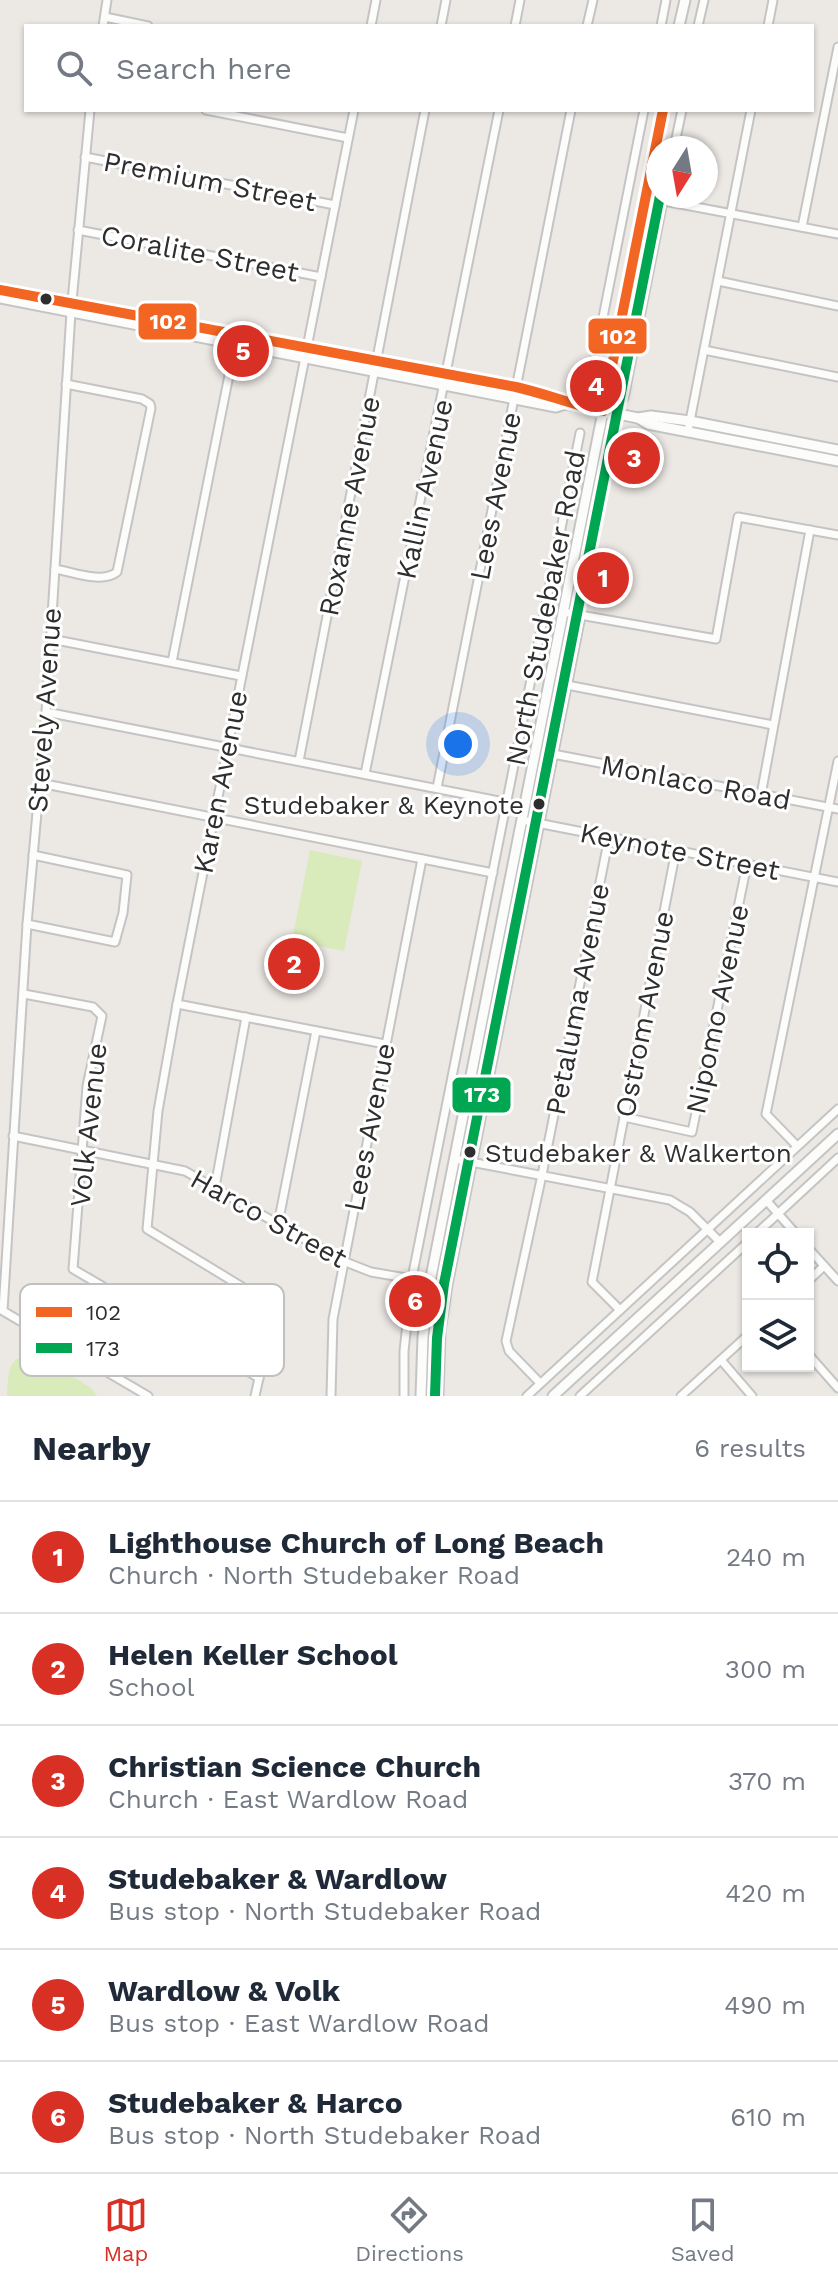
<!DOCTYPE html>
<html lang="en">
<head>
<meta charset="utf-8">
<style>
	body { margin:0; font-family:"Work Sans",sans-serif; background:#f2f2f3; color:#1f2937 }
	.controls { position:absolute; right:24px; bottom:24px; display:grid; overflow:hidden; border-radius:0px; box-shadow:0 2px 6px #0004 }
	.controls button { width:72px; height:72px; display:grid; place-items:center; padding:0; border:0; border-bottom:2px solid #e0e1e3; background:#fff; color:#1f2937; font:40px sans-serif }
	.compass { position:absolute; left:646px; top:136px; width:72px; height:72px; border-radius:50%; background:#fff; box-shadow:0 2px 6px #0004; rotate:191deg }
	.you { position:absolute; left:458px; top:744px; width:28px; height:28px; margin:-20px; border:6px solid #fff; border-radius:50%; background:#1a73e8; box-shadow:0 0 0 12px #1a73e833 }
	.badge { display:grid; place-items:center; width:52px; height:52px; border-radius:50%; background:#d93025; color:#fff; font-size:26px; font-weight:700 }
	.pin { position:absolute; translate:-50% -50%; border:4px solid #fff; box-shadow:0 2px 8px #0006 }
	.list { margin:0; padding:0; list-style:none }
	h2 { display:flex; justify-content:space-between; align-items:center; height:104px; margin:0; padding:0 32px; font-size:34px }
	h2 small { font-size:26px; font-weight:400; color:#747a83 }
	.list li { display:grid; grid-template-columns:52px 1fr auto; gap:24px; align-items:center; box-sizing:border-box; height:112px; padding:0 32px; border-top:2px solid #e0e1e3 }
	.list b { display:block; font-size:30px; white-space:nowrap }
	.list p { margin:0; font-size:26px; white-space:nowrap; color:#747a83 }
	.list em { font-size:26px; font-style:normal; color:#747a83 }
	.icon { flex:none; width:44px; height:44px; fill:none; stroke:currentColor; stroke-width:2; stroke-linecap:round; stroke-linejoin:round }
	.map { position:relative; flex:none; width:838px; height:1396px; overflow:hidden }
	.search { position:absolute; background:#fff; box-shadow:0 2px 6px #0004; left:24px; right:24px; top:24px; height:88px; display:flex; align-items:center; gap:20px; box-sizing:border-box; padding:0 28px; border-radius:0px; color:#747a83; font-size:30px }
	.sheet { height:776px; background:#fff }
	nav { display:flex; justify-content:space-around; align-items:center; box-sizing:border-box; height:112px; border-top:2px solid #e0e1e3; background:#fff; font-size:22px; color:#747a83 }
	nav a { display:grid; justify-items:center; gap:4px }
	nav .on { color:#d93025 }
	.map>svg:first-child { display:block }
</style>
</head>
<body>
<div class="map">
<svg width="838" height="1396" viewBox="0 0 838 1396">
	<rect width="100%" height="100%" fill="#ece8e4"/>
	<!-- pitch -->
	<g fill="#d9eabb">
		<path d="M310,850L362,861L344,951L292,941Z"/>
		<path d="M36,1354L91,1388L97,1396H7C9,1373 6,1355 36,1354Z"/>
	</g>
	<g fill="none" stroke-linecap="round" stroke-linejoin="round">
		<!-- street casing -->
		<g stroke="#c5c4c5" stroke-width="11">
			<g id="street">
				<path d="M105,17L148,26"/>
				<path d="M103,26L107,0"/>
				<path d="M371,26L376,0"/>
				<path d="M441,26L446,0"/>
				<path d="M515,26L520,0"/>
				<path d="M587,26L593,0"/>
				<path d="M661,26L666,0"/>
				<path d="M698,26L704,0"/>
				<path d="M768,26L773,0"/>
				<path d="M90,110L71,312L46,712L27,924L3,1311L148,1396"/>
				<path d="M206,110L348,138"/>
				<path d="M674,148L682,110"/>
				<path d="M85,157L335,205"/>
				<path d="M664,201L838,234"/>
				<path d="M802,227L838,47"/>
				<path d="M78,230L321,277"/>
				<path d="M718,281L838,306"/>
				<path d="M600,330L636,337"/>
				<path d="M704,350L838,377"/>
				<path d="M590,383L644,110"/>
				<path d="M624,398L664,196"/>
				<path d="M689,426L751,110"/>
				<path d="M55,569C73,572 102,584 117,572L151,408L150,404L142,399L66,384"/>
				<path d="M563,612L716,639L738,517L838,535"/>
				<path d="M51,639L241,676"/>
				<path d="M172,662L236,340"/>
				<path d="M567,685L773,725"/>
				<path d="M46,712L525,806"/>
				<path d="M553,754L838,809"/>
				<path d="M299,761L425,110"/>
				<path d="M365,774L499,110"/>
				<path d="M40,783L493,873"/>
				<path d="M437,788L571,110"/>
				<path d="M761,795L810,530"/>
				<path d="M522,820L838,882"/>
				<path d="M27,924L115,942L123,913L127,875L33,855"/>
				<path d="M24,994L93,1007L102,1016L87,1086L73,1269L259,1378"/>
				<path d="M177,1004L385,1044"/>
				<path d="M624,1117L692,1132L747,864"/>
				<path d="M13,1136L185,1171L343,1261L371,1272L430,1282"/>
				<path d="M797,1146L766,1114L838,761"/>
				<path d="M455,1159L670,1200L690,1212L720,1242"/>
				<path d="M215,1187L246,1017"/>
				<path d="M766,1200L796,1234"/>
				<path d="M278,1224L316,1031"/>
				<path d="M756,1234L838,1158"/>
				<path d="M808,1248L838,1281"/>
				<path d="M808,1281L824,1266"/>
				<path d="M620,1310L592,1282L676,850"/>
				<path d="M808,1354L838,1388"/>
				<path d="M721,1360L752,1396"/>
				<path d="M540,1383L509,1351L506,1341L542,1175L609,837"/>
				<path d="M255,1396L259,1378L262,1299L147,1229L158,1111L177,1004L354,110"/>
				<path d="M331,1396L333,1319L422,859"/>
				<path d="M404,1396V1351L412,1278L580,433"/>
				<path d="M439,1396L441,1331L448,1285L581,616"/>
				<path d="M527,1396L838,1109"/>
				<path d="M580,1396L748,1242"/>
				<path d="M681,1396L748,1335"/>
			</g>
		</g>
		<!-- secondary casing -->
		<g stroke="#c5c4c5" stroke-width="13">
			<g id="secondary">
				<path d="M679,26L685,0"/>
				<path d="M0,290L516,387L558,397L566,404L603,411L638,418L651,416L690,421L838,450"/>
				<path d="M0,298L556,407L566,404"/>
				<path d="M638,418L648,424L838,461"/>
				<path d="M421,1396L423,1337L430,1282L663,110"/>
				<path d="M553,1396L838,1134"/>
			</g>
		</g>
		<!-- street -->
		<use href="#street" stroke="#fcfcfb" stroke-width="7"/>
		<!-- secondary -->
		<use href="#secondary" stroke="#fcfcfb" stroke-width="9"/>
		<!-- bus-1 casing -->
		<g stroke="#fff" stroke-width="16">
			<path id="bus-1" d="M0,290L516,387C547,394 572,405 603,411L663,110"/>
		</g>
		<!-- bus-2 casing -->
		<g stroke="#fff" stroke-width="16">
			<path id="bus-2" d="M435,1396L437,1338L444,1284L660,196"/>
		</g>
		<!-- bus-1 -->
		<use href="#bus-1" stroke="#f26522" stroke-width="10"/>
		<!-- bus-2 -->
		<use href="#bus-2" stroke="#00a651" stroke-width="10"/>
	</g>
	<!-- markers -->
	<g fill="#2e2e2e" stroke="#fff" stroke-width="3">
		<circle cx="46" cy="299" r="7"/>
		<circle cx="539" cy="804" r="7"/>
		<circle cx="470" cy="1152" r="7"/>
	</g>
	<g text-anchor="middle" stroke-width="6" stroke-linejoin="round" paint-order="stroke">
		<!-- bus labels -->
		<g font-size="26" fill="#2e2e2e" stroke="#fff" text-anchor="end">
			<text x="524" y="814">Studebaker &amp; Keynote</text>
			<text x="485" y="1162" text-anchor="start">Studebaker &amp; Walkerton</text>
		</g>
		<!-- street labels -->
		<g font-size="28" fill="#2e2e2e" stroke="#fff">
			<text transform="translate(210 181) rotate(11)" y="10">Premium Street</text>
			<text transform="translate(200 253) rotate(11)" y="10">Coralite Street</text>
			<text transform="translate(424 489) rotate(-78)" y="10">Kallin Avenue</text>
			<text transform="translate(495 496) rotate(-79)" y="10">Lees Avenue</text>
			<text transform="translate(349 506) rotate(-79)" y="10">Roxanne Avenue</text>
			<text transform="translate(545 608) rotate(-79)" y="10">North Studebaker Road</text>
			<text transform="translate(44 710) rotate(-86)" y="10">Stevely Avenue</text>
			<text transform="translate(220 782) rotate(-79)" y="10">Karen Avenue</text>
			<text transform="translate(696 782) rotate(11)" y="10">Monlaco Road</text>
			<text transform="translate(680 851) rotate(11)" y="10">Keynote Street</text>
			<text transform="translate(577 999) rotate(-79)" y="10">Petaluma Avenue</text>
			<text transform="translate(717 1009) rotate(-78)" y="10">Nipomo Avenue</text>
			<text transform="translate(644 1014) rotate(-79)" y="10">Ostrom Avenue</text>
			<text transform="translate(88 1125) rotate(-84)" y="10">Volk Avenue</text>
			<text transform="translate(369 1127) rotate(-79)" y="10">Lees Avenue</text>
			<text transform="translate(269 1218) rotate(29)" y="10">Harco Street</text>
		</g>
	</g>
	<!-- legend -->
	<rect x="20" y="1284" width="264" height="92" rx="12" fill="#fff" stroke="#c0c0c0" stroke-width="2"/>
	<rect x="36" y="1307" width="36" height="10" fill="#f26522"/>
	<rect x="36" y="1343" width="36" height="10" fill="#00a651"/>
	<g font-size="22" fill="#2e2e2e">
		<text x="86" y="1320">102</text>
		<text x="86" y="1356">173</text>
	</g>
	<g stroke="#fff" stroke-width="3">
		<rect x="137" y="302" width="61" height="39" rx="8" fill="#f26522"/>
		<rect x="587" y="317" width="61" height="38" rx="8" fill="#f26522"/>
		<rect x="451" y="1076" width="61" height="38" rx="8" fill="#00a651"/>
	</g>
	<g font-size="22" text-anchor="middle" font-weight="bold" fill="#fff">
		<text x="168" y="329">102</text>
		<text x="618" y="344">102</text>
		<text x="482" y="1102">173</text>
	</g>
</svg>
<div class="controls">
<button><svg class="icon" aria-label="locate" viewBox="0 0 24 24"><circle cx="12" cy="12" r="6"/><path d="M12 2v4M12 18v4M2 12h4M18 12h4"/></svg></button>
<button><svg class="icon" aria-label="layers" viewBox="0 0 24 24"><path d="M12 4l9 5-9 5-9-5zM3 14l9 5 9-5"/></svg></button>
</div>
<svg class="compass" viewBox="-18 -18 36 36"><path d="M0-13l5 13h-10z" fill="#e53935"/><path d="M0 13l5-13h-10z" fill="#747a83"/></svg>
<div class="you"></div>
<div class="pin badge" style="left:603px;top:578px">1</div>
<div class="pin badge" style="left:294px;top:964px">2</div>
<div class="pin badge" style="left:634px;top:458px">3</div>
<div class="pin badge" style="left:596px;top:386px">4</div>
<div class="pin badge" style="left:243px;top:351px">5</div>
<div class="pin badge" style="left:415px;top:1301px">6</div>
<div class="search"><svg class="icon" aria-label="search" viewBox="0 0 24 24"><circle cx="10" cy="10" r="6"/><path d="M15 15l6 6"/></svg>Search here</div>
</div>
<section class="sheet">
<h2>Nearby<small>6 results</small></h2>
<ul class="list">
<li><span class="badge">1</span><div><b>Lighthouse Church of Long Beach</b><p>Church · North Studebaker Road</p></div><em>240 m</em></li>
<li><span class="badge">2</span><div><b>Helen Keller School</b><p>School</p></div><em>300 m</em></li>
<li><span class="badge">3</span><div><b>Christian Science Church</b><p>Church · East Wardlow Road</p></div><em>370 m</em></li>
<li><span class="badge">4</span><div><b>Studebaker &amp; Wardlow</b><p>Bus stop · North Studebaker Road</p></div><em>420 m</em></li>
<li><span class="badge">5</span><div><b>Wardlow &amp; Volk</b><p>Bus stop · East Wardlow Road</p></div><em>490 m</em></li>
<li><span class="badge">6</span><div><b>Studebaker &amp; Harco</b><p>Bus stop · North Studebaker Road</p></div><em>610 m</em></li>
</ul>
</section>
<nav>
<a class="on"><svg class="icon" aria-label="map" viewBox="0 0 24 24"><path d="M3 6l6-2 6 2 6-2v14l-6 2-6-2-6 2zM9 4v14M15 6v14"/></svg>Map</a>
<a><svg class="icon" aria-label="directions" viewBox="0 0 24 24"><path d="M12 3l9 9-9 9-9-9zM9 14v-3h6M13 9l2 2-2 2"/></svg>Directions</a>
<a><svg class="icon" aria-label="saved" viewBox="0 0 24 24"><path d="M7 4h10v16l-5-4-5 4z"/></svg>Saved</a>
</nav>
</body>
</html>
